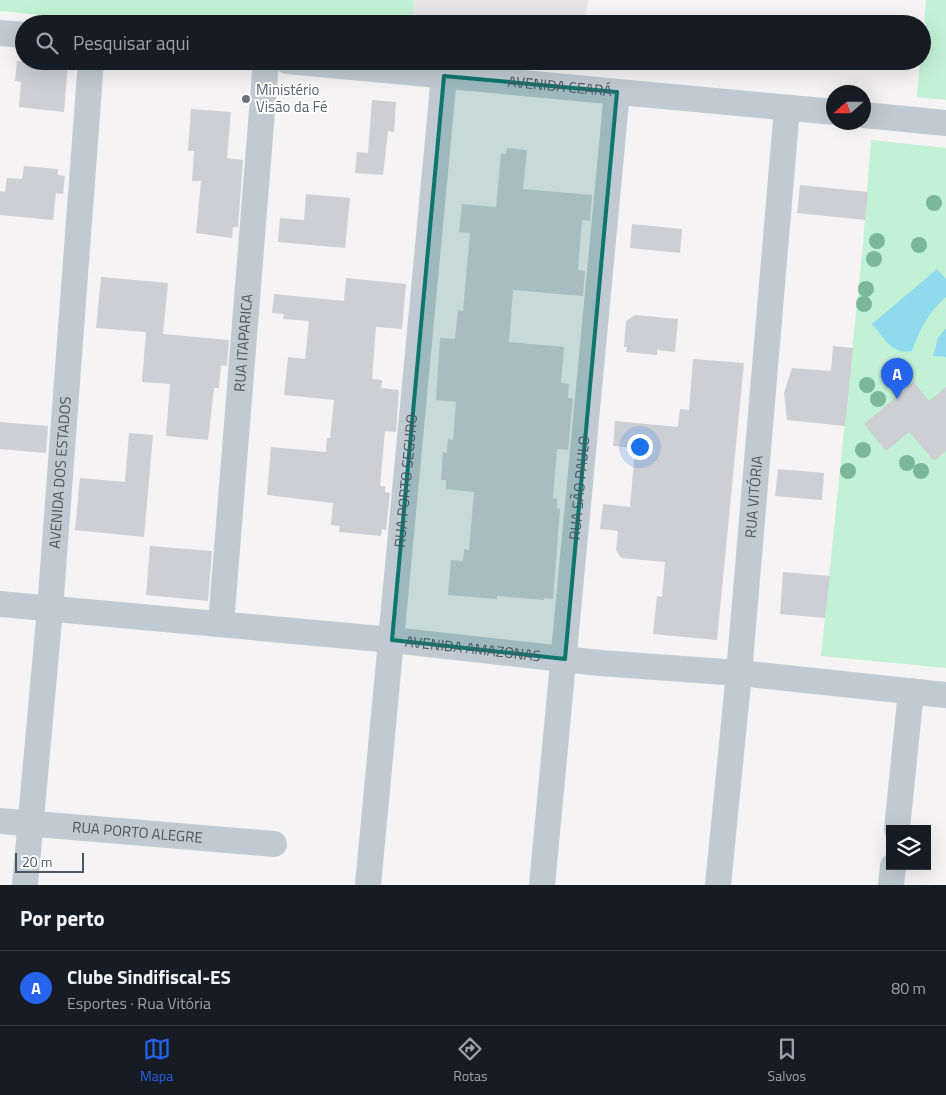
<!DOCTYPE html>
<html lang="pt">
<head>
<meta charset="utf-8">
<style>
	body { margin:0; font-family:"Titillium Web",sans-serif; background:#20242c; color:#f1f3f6 }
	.controls { position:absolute; right:15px; bottom:15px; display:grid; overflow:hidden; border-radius:0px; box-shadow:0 5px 20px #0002 }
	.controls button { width:45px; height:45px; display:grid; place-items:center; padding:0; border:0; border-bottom:1px solid #363941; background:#171b24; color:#f1f3f6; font:25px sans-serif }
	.compass { position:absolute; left:826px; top:85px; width:45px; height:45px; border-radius:50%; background:#171b24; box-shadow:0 5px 20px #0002; rotate:249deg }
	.scale { position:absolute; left:15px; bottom:12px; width:69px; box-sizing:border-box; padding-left:5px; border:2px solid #4a5661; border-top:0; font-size:14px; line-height:18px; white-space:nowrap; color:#4a5661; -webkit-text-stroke:4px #fff; paint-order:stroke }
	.you { position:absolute; left:639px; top:446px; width:18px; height:18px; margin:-12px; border:4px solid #fff; border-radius:50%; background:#1a73e8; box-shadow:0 0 0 8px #1a73e833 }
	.badge { display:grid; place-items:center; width:32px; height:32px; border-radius:50%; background:#2563eb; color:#fff; font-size:16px; font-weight:700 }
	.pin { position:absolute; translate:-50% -41px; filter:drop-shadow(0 1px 2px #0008) }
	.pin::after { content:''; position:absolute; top:26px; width:18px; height:15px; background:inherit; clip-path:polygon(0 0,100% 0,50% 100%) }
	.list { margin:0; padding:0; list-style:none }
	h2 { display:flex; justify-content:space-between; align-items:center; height:65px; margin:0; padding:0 20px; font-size:21px }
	h2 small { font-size:16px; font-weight:400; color:#9ea1a6 }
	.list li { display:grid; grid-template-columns:32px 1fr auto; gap:15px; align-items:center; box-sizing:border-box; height:75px; padding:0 20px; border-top:1px solid #363941 }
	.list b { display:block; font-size:19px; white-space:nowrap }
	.list p { margin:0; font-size:16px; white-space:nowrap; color:#9ea1a6 }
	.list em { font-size:16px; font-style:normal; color:#9ea1a6 }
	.icon { flex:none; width:28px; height:28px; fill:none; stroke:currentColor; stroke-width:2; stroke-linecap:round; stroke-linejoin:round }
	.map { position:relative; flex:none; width:946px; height:885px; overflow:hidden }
	.search { position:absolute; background:#171b24; box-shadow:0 5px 20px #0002; left:15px; right:15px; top:15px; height:55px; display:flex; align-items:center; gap:12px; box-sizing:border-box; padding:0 18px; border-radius:28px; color:#9ea1a6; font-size:19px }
	.sheet { height:140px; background:#171b24 }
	nav { display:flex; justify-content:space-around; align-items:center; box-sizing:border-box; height:70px; border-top:1px solid #363941; background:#171b24; font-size:14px; color:#9ea1a6 }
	nav a { display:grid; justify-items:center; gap:2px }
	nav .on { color:#2563eb }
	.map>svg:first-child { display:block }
</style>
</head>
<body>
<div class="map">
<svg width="946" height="885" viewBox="0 0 946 885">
	<rect width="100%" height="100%" fill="#f5f3f3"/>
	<!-- education -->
	<path fill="#e6e4e5" d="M414,0H588L585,24H412Z"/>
	<!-- green -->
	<g fill="#c3f1d5">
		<path d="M0,0H414L412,24H136L0,11Z"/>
		<path d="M926,0H946V100L917,97L920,61H922Z"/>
		<path d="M871,140L946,148V668L821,656L863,244Z"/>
	</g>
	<!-- water -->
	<g fill="#90daee">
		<path d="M937,269L946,279V297C929,311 919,331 912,351C893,356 883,337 872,324Z"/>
		<path d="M946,328V357L933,356L938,338Z"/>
	</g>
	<!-- building -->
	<g fill="#cdcfd5">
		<path d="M17,61L68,63L64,112L19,107L21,82L15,81Z"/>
		<path d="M372,100L396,102L394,132L388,131L383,175L355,173L357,152L368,153Z"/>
		<path d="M191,109L231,112L227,158L243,160L238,227H233L232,238L196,233L201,181H192L194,151H188Z"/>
		<path d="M507,148L527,150L523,189L592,195L590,221L582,220L578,270L585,271L583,296L513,290L509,342L564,347L561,383L569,384L568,398H573L568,450L557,449L553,498L557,499V508L560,509L553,599L544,598V600L497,596V599L448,595L451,560L463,561L464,549L469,550L474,492L446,489V480H441L443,452L447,453L448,439L453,440L456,402L436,400L440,338L455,339L458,310L463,311L470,233L459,232L462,204L496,207L501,153L506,154Z"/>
		<path d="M24,166L58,169V175L65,176L63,194L56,193L53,220L0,215V191L5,192L7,178L22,179Z"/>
		<path d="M800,185L868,192L865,220L797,213Z"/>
		<path d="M306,194L350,198L345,248L278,242L280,218L304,220Z"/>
		<path d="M632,224L682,229L680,253L630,248Z"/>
		<path d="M101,277L168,283L163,334L229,340L227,366L221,365L219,388H214L208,440L166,436L170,384L142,382L146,332L96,328Z"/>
		<path d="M346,278L406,284L402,329L376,327L372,379L382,380L381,388L399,390L396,432L385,431L380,486H385V492L390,493L386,530L382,529L381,536L339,532L340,526L331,525L333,503L267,495L271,447L326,452L327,438H330L334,400L284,395L288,357L305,359L309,321L283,319L284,314L272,313L274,294L344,301Z"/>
		<path d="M635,315L678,319L675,352L657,350V355L626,352L627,347H624L626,321Z"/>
		<path d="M833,346L853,348L845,426L787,420L784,393L792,368L831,371Z"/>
		<path d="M693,359L744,363L717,640L653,634L657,596L662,597L665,562L621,558L616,550L618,531L600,529L603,504L630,507L635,448L613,446L615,421L678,427L680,409L689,410Z"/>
		<path d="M914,382L929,401L946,387V451L934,461L909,432L886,451L864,424Z"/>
		<path d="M0,422L48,426L46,453L0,449Z"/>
		<path d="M129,433L153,435L144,537L75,530L80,478L125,482Z"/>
		<path d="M778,469L824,473L822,500L775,496Z"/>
		<path d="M150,546L212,551L208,601L146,595Z"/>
		<path d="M783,572L830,576L825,618L780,614Z"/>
	</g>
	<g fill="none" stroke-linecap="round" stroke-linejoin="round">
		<!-- minor -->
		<g stroke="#c1cad2" stroke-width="26">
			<path d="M0,33L24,35"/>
			<path id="s1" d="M287,61L834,112"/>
			<path d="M864,115L946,123"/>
			<path id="s2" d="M0,604L392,640L600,663L739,673L946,695"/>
			<path id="s3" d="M221,624L266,61"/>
			<path id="s4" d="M0,821L274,844"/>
			<path d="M897,829L911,691"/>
			<path id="s5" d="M25,885L50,609L91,61"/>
			<path id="s6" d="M368,885L444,76"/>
			<path id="s7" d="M542,885L617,92"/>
			<path id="s8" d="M718,885L739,673L787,108"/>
			<path d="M891,885L893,866"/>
		</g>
	</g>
	<!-- trees -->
	<g fill="#7bb799">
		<circle cx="934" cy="203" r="8"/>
		<circle cx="877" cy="241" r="8"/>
		<circle cx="919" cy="245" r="8"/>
		<circle cx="874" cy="259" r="8"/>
		<circle cx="866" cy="289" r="8"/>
		<circle cx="864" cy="304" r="8"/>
		<circle cx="867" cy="385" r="8"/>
		<circle cx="878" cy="399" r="8"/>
		<circle cx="863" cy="450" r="8"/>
		<circle cx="907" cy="463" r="8"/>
		<circle cx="848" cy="471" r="8"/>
		<circle cx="921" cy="471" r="8"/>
	</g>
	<!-- marked area -->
	<path fill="#0f766e" fill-opacity="0.2" stroke="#0f766e" stroke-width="4" stroke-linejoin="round" d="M444,76L617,92L565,659L392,640Z"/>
	<!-- markers -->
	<circle fill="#6b7280" stroke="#fff" stroke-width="2" cx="246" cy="99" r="5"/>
	<g text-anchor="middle" stroke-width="4" stroke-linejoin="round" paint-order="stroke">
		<!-- street labels -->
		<g font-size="15" fill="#4a5661" stroke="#fff">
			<text dy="5" stroke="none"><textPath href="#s1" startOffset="274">AVENIDA CEARÁ</textPath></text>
			<text dy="5" stroke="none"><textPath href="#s3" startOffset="282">RUA ITAPARICA</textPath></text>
			<text dy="5" stroke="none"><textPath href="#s5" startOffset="414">AVENIDA DOS ESTADOS</textPath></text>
			<text dy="5" stroke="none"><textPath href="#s6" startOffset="406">RUA PORTO SEGURO</textPath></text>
			<text dy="5" stroke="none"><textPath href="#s7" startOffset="399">RUA SÃO PAULO</textPath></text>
			<text dy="5" stroke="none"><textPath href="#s8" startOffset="390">RUA VITÓRIA</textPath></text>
			<text dy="5" stroke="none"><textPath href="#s2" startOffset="475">AVENIDA AMAZONAS</textPath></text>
			<text dy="5" stroke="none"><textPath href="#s4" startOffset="138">RUA PORTO ALEGRE</textPath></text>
		</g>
		<!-- worship labels -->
		<g font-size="15" fill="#5b616d" stroke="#fff" text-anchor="start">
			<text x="256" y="95">Ministério<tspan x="256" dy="17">Visão da Fé</tspan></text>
		</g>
	</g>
</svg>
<div class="controls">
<button><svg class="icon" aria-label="layers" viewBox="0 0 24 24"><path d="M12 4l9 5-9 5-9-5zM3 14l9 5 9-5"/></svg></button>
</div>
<svg class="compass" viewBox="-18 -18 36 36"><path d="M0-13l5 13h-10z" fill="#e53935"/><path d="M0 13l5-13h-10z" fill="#9ea1a6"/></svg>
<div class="scale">20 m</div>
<div class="you"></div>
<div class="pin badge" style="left:897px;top:399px">A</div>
<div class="search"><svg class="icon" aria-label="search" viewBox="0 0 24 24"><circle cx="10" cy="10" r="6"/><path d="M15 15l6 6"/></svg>Pesquisar aqui</div>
</div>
<section class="sheet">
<h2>Por perto<small></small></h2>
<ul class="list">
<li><span class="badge">A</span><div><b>Clube Sindifiscal-ES</b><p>Esportes · Rua Vitória</p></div><em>80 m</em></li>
</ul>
</section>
<nav>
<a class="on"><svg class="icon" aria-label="map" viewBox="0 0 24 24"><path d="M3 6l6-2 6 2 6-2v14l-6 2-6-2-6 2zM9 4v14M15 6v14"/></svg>Mapa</a>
<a><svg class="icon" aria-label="directions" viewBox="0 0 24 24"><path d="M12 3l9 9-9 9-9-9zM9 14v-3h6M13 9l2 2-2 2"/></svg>Rotas</a>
<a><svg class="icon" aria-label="saved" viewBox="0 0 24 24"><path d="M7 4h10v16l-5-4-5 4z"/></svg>Salvos</a>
</nav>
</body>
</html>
